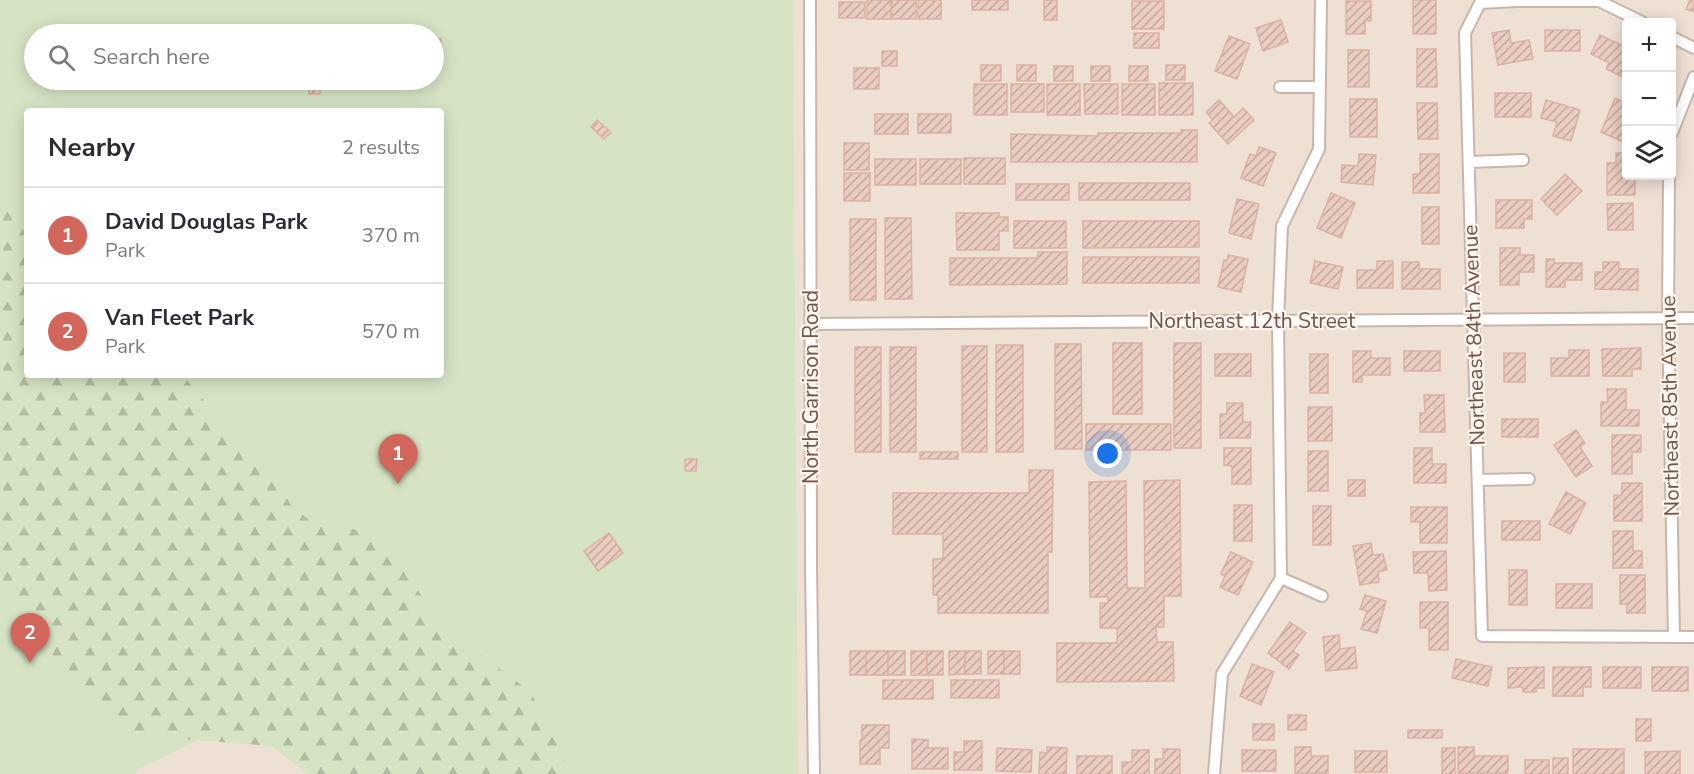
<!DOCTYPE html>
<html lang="en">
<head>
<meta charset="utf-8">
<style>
	body { margin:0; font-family:"Nunito Sans",sans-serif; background:#f2f2f3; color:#2b2b33 }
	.controls { position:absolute; right:18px; top:18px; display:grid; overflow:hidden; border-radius:6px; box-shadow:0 3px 15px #0003 }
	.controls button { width:54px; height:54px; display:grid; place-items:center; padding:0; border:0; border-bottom:2px solid #e1e1e2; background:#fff; color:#2b2b33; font:30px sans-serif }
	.you { position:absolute; left:1108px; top:454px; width:21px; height:21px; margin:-15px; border:4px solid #fff; border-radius:50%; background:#1a73e8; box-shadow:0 0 0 9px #1a73e833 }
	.badge { display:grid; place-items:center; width:39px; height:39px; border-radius:50%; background:#d2665a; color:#fff; font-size:20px; font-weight:700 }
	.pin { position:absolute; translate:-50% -50px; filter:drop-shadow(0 2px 3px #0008) }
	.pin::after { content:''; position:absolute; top:32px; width:21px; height:18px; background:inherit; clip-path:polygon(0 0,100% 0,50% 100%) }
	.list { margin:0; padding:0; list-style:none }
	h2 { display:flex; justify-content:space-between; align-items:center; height:78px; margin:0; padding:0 24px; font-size:26px }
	h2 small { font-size:20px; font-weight:400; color:#7c7c81 }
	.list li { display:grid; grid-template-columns:39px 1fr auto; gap:18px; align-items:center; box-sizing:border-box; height:96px; padding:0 24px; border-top:2px solid #e1e1e2 }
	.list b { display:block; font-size:22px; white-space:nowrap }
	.list p { margin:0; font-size:20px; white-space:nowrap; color:#7c7c81 }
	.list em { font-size:20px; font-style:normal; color:#7c7c81 }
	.icon { flex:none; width:33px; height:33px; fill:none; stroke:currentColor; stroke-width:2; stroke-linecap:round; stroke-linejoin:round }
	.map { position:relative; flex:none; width:1694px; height:774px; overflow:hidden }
	.search { position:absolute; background:#fff; box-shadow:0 3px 15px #0003; left:24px; top:24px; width:420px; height:66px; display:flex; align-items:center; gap:15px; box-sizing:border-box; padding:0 21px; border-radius:33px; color:#7c7c81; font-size:22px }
	.panel { position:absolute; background:#fff; box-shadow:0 3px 15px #0003; left:24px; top:108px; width:420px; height:270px; border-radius:6px }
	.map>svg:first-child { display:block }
</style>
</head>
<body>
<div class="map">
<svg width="1694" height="774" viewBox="0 0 1694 774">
	<defs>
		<pattern id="forest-firs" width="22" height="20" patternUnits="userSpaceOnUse" patternTransform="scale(1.5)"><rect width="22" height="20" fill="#d6e4c5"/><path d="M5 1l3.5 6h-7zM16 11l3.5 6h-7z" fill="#b2bca2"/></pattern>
		<pattern id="building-hatch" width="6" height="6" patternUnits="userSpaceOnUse" patternTransform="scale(1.5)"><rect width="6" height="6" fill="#eaccc0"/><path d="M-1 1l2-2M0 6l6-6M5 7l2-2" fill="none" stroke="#c2a89e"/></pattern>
	</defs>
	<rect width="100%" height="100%" fill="#f9efe5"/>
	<!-- residential -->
	<path fill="#efe0d4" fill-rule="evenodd" d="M0,0H1694V774H0ZM1626,22H1672V176H1626ZM34,34H434V80H34ZM27,111H441V375H27Z"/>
	<!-- green -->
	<path fill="#d6e4c5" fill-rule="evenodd" d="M0,0H793L798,774H308L272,746L198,740L137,770L136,774H0ZM34,34H434V80H34ZM27,111H441V375H27Z"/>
	<!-- forest -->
	<path fill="url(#forest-firs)" d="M0,198L15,213L27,238V375H183L223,424L270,464L290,504L316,526L336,522L383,541L419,592L448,640L477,652L528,690L548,720L569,772L572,774H308L272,746L119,734L0,592Z"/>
	<!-- building -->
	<g fill="url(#building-hatch)" stroke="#dbb1a3" stroke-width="1.5">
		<rect x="867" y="0" width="24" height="19"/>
		<rect x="892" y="0" width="24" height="19"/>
		<rect x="918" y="0" width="23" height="19"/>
		<rect x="972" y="0" width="36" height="10"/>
		<rect x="1044" y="0" width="13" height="20"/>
		<rect x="1413" y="0" width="23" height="34"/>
		<path d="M1690,0H1694V12L1686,9Z"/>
		<rect x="1132" y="1" width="32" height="28"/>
		<path d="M1346,1H1371V21H1365V34H1346Z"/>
		<rect x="839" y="2" width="26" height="16"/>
		<path d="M1281,20L1288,42L1263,51L1256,28Z"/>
		<path d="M1509,30L1511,43L1529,40L1533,59L1498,65L1492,33Z"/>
		<rect x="1545" y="30" width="35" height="21"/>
		<rect x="1134" y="33" width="25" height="15"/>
		<path d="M1600,35L1626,47V64L1621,76L1606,69L1609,63L1591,54Z"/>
		<path d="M1229,36L1250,44L1237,79L1215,71Z"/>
		<rect x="434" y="39" width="7" height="12"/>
		<path d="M1417,49H1436L1437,87H1417Z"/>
		<rect x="1348" y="50" width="21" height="37"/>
		<rect x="882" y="51" width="15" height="15"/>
		<rect x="981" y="65" width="20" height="16"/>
		<rect x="1017" y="65" width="19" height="16"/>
		<rect x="1166" y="65" width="19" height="15"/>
		<rect x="1054" y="66" width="19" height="15"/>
		<rect x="1091" y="66" width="19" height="15"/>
		<rect x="1129" y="66" width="19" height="15"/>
		<rect x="854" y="68" width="25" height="21"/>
		<rect x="309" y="83" width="11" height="11"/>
		<rect x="1159" y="83" width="34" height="32"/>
		<rect x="974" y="84" width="33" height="31"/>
		<rect x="1011" y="84" width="33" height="28"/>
		<rect x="1047" y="84" width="33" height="31"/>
		<path d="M1084,84H1118V114H1085Z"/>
		<rect x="1122" y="84" width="33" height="31"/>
		<rect x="1495" y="93" width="36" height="24"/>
		<path d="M1615,98L1626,103V117L1623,125L1626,127V143L1601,132Z"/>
		<rect x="1350" y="99" width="27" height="38"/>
		<path d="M1219,100L1234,117L1243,108L1254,120L1228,144L1209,123L1213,120L1206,112Z"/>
		<path d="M1546,100L1580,110L1571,141L1553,136L1557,122L1541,118Z"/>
		<path d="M1417,103H1437L1438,139H1418Z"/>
		<rect x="875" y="114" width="33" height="20"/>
		<rect x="918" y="114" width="33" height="19"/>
		<path d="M597,120L611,132L604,139L591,127Z"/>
		<path d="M1181,130H1197V162H1011V134L1098,136V133H1181Z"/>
		<rect x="844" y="143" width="25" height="27"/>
		<path d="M1259,147L1276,153L1263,186L1241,178L1250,154L1256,156Z"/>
		<path d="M1616,153H1626V176H1635V195H1607V163H1616Z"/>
		<path d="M1359,154L1376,155L1373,185L1341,182L1342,165L1358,166Z"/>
		<path d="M1420,154H1439V193H1413V174H1420Z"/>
		<rect x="964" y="158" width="41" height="26"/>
		<rect x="875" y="159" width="41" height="26"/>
		<rect x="920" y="159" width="41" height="25"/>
		<rect x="844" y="173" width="26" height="28"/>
		<path d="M1565,174L1582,191L1557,215L1541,199Z"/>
		<rect x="1079" y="183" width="111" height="17"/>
		<rect x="1016" y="184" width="53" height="16"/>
		<path d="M1331,193L1355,203L1341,238L1317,228Z"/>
		<path d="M1237,199L1259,204L1251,239L1229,233Z"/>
		<path d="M1496,200H1532V219H1524V228H1496Z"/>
		<path d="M1633,203V230H1608L1607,204Z"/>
		<rect x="1422" y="207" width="17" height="37"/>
		<path d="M956,213H999V217H1008V231H999V250H957Z"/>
		<path d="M885,218H911L912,299H885Z"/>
		<rect x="850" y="219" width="26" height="81"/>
		<rect x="1014" y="221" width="52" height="27"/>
		<path d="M1083,221H1199V247L1083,248Z"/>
		<path d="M1500,248H1520V255H1534V272H1519V285H1500Z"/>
		<path d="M1038,252H1067V284L950,285V258H1038Z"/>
		<path d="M1228,255L1248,259L1241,292L1218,287L1224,260L1227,261Z"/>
		<rect x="1083" y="257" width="116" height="26"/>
		<path d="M1546,259H1554V263H1582V280H1565V287H1546Z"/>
		<path d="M1315,261L1343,267L1338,289L1310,283Z"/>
		<path d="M1377,261H1393V288H1357V270H1377Z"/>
		<path d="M1402,262H1419V269H1440V289H1402Z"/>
		<path d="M1603,262H1619V269H1638V290L1595,289V272H1603Z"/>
		<rect x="1113" y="343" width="29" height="71"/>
		<rect x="1174" y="343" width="27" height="105"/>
		<path d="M1055,344H1081L1082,449H1055Z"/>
		<rect x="996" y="345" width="27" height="107"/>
		<rect x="962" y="346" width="25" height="106"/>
		<rect x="855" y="347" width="26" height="105"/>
		<rect x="890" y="347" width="26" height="105"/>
		<path d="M1641,348V369H1632V376H1603L1602,349Z"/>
		<path d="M1569,350H1589V376H1551V358H1569Z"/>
		<path d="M1353,351H1371V358H1390V375H1362V382H1353Z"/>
		<rect x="1404" y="351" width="36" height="20"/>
		<rect x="1504" y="353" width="21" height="29"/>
		<rect x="1215" y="354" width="36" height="22"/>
		<rect x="1310" y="354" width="18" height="39"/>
		<path d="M1607,389H1626V410H1639V426H1601V402H1608Z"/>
		<path d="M1424,395H1444L1445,432H1420V413H1425Z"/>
		<path d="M1227,403H1243V422H1251L1250,438H1220V414H1227Z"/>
		<rect x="1308" y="407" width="24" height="34"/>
		<rect x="1502" y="419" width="36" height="18"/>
		<rect x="1086" y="424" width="85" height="26"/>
		<path d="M1576,430L1585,443L1580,447L1592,466L1576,477L1554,445Z"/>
		<path d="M1612,435H1641V452H1632V474H1612Z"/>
		<path d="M1224,448H1251V484H1232V466L1224,465Z"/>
		<path d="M1414,448H1432V464H1446V483H1414Z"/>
		<rect x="1308" y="451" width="20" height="40"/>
		<rect x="920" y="452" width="38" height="7"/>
		<path d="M685,459H697L696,471H685Z"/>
		<path d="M1029,470H1053L1052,552H1048V613H938V595H933V559H943V534H893V493H1029Z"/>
		<path d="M1180,480L1181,596H1164V627H1156L1157,642H1173L1174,681L1057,682V643H1117V628H1100V603H1108V597H1090L1089,482L1126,481L1127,588H1145L1144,481Z"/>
		<rect x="1348" y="480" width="17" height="16"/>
		<path d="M1622,483H1642V521H1614V495H1622Z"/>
		<path d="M1566,492L1586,503L1570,534L1549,524Z"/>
		<rect x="1234" y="505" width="18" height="36"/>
		<rect x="1313" y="506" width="18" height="39"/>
		<path d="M1411,507H1447V543H1420V522H1411Z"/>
		<rect x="1502" y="521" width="38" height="19"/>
		<path d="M1613,531H1633V551H1642V568H1613Z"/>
		<path d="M609,533L623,553L598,571L584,551Z"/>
		<path d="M1371,543L1373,555L1383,554L1387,570L1378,572L1379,582L1360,585L1353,546Z"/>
		<path d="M1446,551L1447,590L1429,591L1428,573H1414L1413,552Z"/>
		<path d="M1231,552L1253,562L1238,595L1220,587L1225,576L1221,574Z"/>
		<rect x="1509" y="570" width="18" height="35"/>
		<path d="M1620,575H1645V613H1627V604H1620Z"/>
		<rect x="1556" y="584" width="36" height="24"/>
		<path d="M1365,595L1386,601L1377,633L1361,629L1367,611L1360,609Z"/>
		<path d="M1420,602H1448V650H1429V628H1420Z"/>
		<path d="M1290,622L1306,633L1293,651L1299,655L1289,669L1268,653Z"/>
		<path d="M1339,635L1340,649L1355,647L1357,668L1326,671L1323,637Z"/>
		<rect x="850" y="651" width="16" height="24"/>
		<rect x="866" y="651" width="22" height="24"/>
		<rect x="888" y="651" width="17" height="24"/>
		<rect x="911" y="651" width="16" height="24"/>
		<rect x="927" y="651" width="16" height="24"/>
		<path d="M949,651H965V674L949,675Z"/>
		<rect x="965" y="651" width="16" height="23"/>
		<rect x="988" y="651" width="16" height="23"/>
		<rect x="1004" y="651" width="16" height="23"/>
		<path d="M1456,659L1492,667L1488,686L1452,678Z"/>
		<path d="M1252,664L1274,672L1261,705L1240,696Z"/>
		<path d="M1544,667V688H1536V692H1523V687L1508,688V668Z"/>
		<path d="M1553,667H1591V687H1583V696H1553Z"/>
		<rect x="1603" y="667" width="38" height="21"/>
		<rect x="1652" y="667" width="36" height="24"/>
		<rect x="883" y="680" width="50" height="19"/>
		<rect x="951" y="680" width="48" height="18"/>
		<rect x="1288" y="715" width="18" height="15"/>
		<rect x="1636" y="719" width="15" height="22"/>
		<rect x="1253" y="724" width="21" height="16"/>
		<path d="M862,725H889V748H880V764H860V740H862Z"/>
		<rect x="1408" y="730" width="34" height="8"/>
		<path d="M912,739L928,740V748H948V769H912Z"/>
		<path d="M964,741H982V770H954V752H964Z"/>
		<path d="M1047,747L1067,748L1066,774H1039L1040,752L1047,753Z"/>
		<path d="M1295,747H1311V756H1328V773H1295Z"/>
		<path d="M1458,747H1474V756H1508V773H1458Z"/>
		<path d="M997,748L1032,750L1031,772L996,771Z"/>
		<rect x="1442" y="748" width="13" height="26"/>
		<path d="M1163,749H1180V774H1155V759H1163Z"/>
		<rect x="1573" y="749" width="51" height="25"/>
		<path d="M1132,750H1149V774H1122V762H1132Z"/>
		<rect x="1242" y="750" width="34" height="21"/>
		<rect x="1355" y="751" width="32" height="21"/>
		<path d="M1680,751V774H1645V752Z"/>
		<rect x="1077" y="756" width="35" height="18"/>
		<rect x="1553" y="758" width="15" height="16"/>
		<rect x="1525" y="760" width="24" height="14"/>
	</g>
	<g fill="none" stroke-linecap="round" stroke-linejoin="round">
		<!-- street casing -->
		<g stroke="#c8b6ad" stroke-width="14">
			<g id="street">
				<path d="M810,0L811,566L814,774"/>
				<path d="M1642,22L1599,1H1517L1480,3L1465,33L1482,636L1694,637"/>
				<path d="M1672,37L1694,48"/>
				<path d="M1280,87H1320"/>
				<path d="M1672,133L1694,77"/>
				<path d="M1470,162L1523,160"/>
				<path d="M1669,176L1668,319L1674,637"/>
				<path d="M811,324L1694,318"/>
				<path d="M1478,480L1529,479"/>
				<path d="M1281,578L1322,596"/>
				<path d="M1214,774L1222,674L1281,578L1278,321L1282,226L1319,149L1321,0"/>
			</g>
		</g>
		<!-- street -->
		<use href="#street" stroke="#fff" stroke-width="10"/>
	</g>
	<g text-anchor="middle" stroke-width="4.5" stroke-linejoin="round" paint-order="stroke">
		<!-- street labels -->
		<g font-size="21" fill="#6e554e" stroke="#fcf3ea">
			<text x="1252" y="328">Northeast 12th Street</text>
			<text transform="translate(1474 335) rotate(-92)" y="7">Northeast 84th Avenue</text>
			<text transform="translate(811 387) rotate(-90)" y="7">North Garrison Road</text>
			<text transform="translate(1670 406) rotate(-91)" y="7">Northeast 85th Avenue</text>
		</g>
	</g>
</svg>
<div class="controls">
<button>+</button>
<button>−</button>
<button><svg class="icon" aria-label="layers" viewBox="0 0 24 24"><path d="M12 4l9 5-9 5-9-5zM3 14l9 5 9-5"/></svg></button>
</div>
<div class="you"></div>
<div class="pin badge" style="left:398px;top:484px">1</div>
<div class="pin badge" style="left:30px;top:663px">2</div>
<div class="search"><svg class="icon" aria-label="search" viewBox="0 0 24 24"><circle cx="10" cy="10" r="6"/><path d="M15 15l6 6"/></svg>Search here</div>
<section class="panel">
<h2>Nearby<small>2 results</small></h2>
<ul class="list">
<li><span class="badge">1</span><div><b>David Douglas Park</b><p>Park</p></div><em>370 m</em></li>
<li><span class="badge">2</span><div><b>Van Fleet Park</b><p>Park</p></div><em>570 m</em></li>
</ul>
</section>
</div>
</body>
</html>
